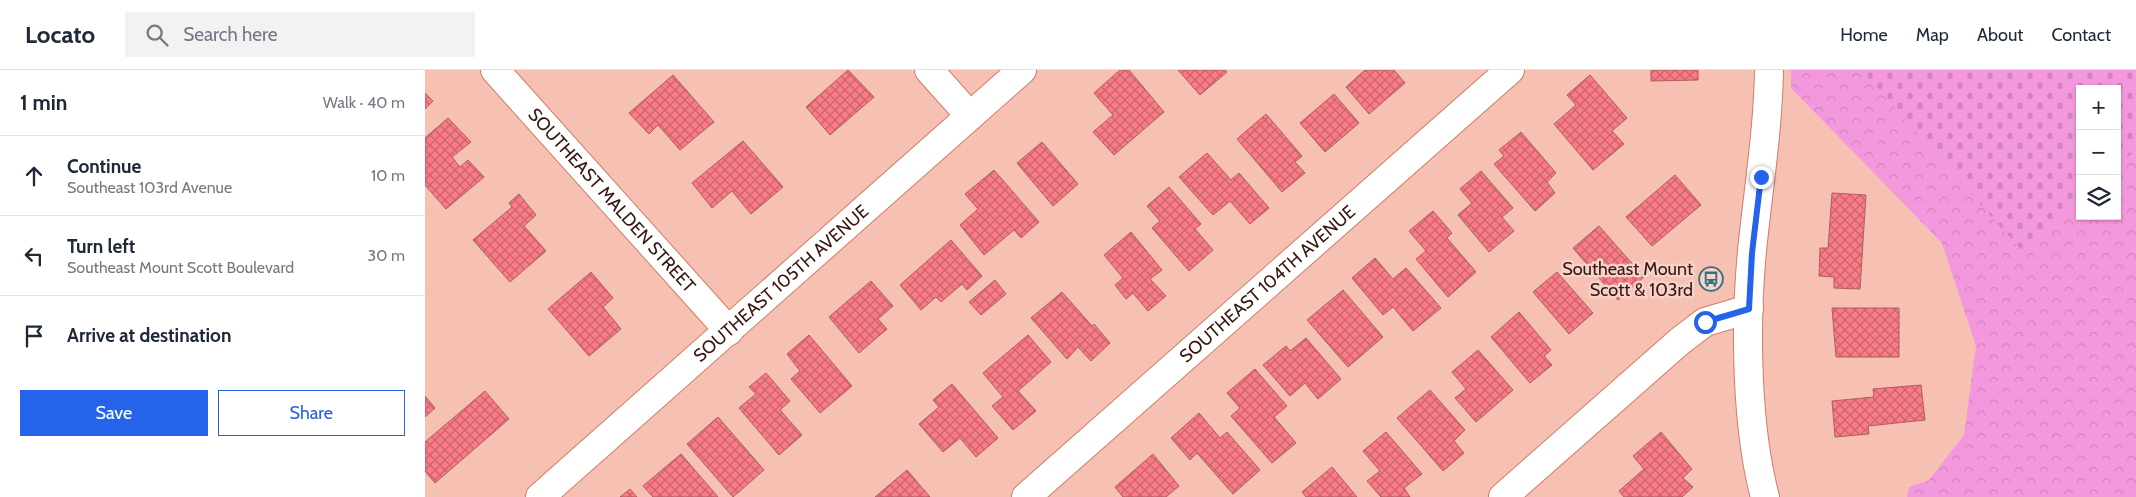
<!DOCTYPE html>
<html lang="en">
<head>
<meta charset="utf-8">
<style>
	body { margin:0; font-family:Cabin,sans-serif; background:#f2f2f3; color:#1f2937 }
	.controls { position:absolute; right:15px; top:15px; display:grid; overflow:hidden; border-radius:0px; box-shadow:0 1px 4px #0004 }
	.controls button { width:45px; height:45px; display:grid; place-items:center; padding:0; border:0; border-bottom:1px solid #e0e1e3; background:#fff; color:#1f2937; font:25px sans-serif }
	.stop { position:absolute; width:15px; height:15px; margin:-11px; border:4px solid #2563eb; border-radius:50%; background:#fff }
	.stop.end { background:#2563eb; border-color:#fff; box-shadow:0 1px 5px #0008 }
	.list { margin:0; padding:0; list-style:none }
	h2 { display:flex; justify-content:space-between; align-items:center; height:65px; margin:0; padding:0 20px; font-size:21px }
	h2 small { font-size:16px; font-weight:400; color:#747a83 }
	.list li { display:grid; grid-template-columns:32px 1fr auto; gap:15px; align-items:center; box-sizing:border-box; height:80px; padding:0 20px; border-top:1px solid #e0e1e3 }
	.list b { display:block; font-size:19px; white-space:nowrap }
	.list p { margin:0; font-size:16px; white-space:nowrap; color:#747a83 }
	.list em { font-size:16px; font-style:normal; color:#747a83 }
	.actions { display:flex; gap:10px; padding:15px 20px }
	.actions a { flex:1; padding:11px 0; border:1px solid #2563eb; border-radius:0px; text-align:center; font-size:18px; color:#2563eb }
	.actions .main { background:#2563eb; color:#fff }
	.icon { flex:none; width:28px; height:28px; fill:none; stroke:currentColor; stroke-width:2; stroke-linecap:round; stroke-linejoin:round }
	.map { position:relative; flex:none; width:1711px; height:427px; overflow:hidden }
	header { display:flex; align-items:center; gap:30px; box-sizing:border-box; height:70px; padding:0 25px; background:#fff; border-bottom:1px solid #e0e1e3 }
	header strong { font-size:24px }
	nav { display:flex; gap:28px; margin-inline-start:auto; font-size:18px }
	.search { width:350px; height:45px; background:#f2f2f3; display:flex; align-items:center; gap:12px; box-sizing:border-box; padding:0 18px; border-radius:0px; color:#747a83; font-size:19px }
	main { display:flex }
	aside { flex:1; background:#fff }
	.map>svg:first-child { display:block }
</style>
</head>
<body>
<header>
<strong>Locato</strong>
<div class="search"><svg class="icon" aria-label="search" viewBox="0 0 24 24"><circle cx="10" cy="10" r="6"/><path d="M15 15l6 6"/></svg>Search here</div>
<nav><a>Home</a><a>Map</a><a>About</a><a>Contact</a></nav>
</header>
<main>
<aside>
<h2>1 min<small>Walk · 40 m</small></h2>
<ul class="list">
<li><svg class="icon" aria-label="ahead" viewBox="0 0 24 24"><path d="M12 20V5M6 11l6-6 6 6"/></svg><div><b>Continue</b><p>Southeast 103rd Avenue</p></div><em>10 m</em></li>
<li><svg class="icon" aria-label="left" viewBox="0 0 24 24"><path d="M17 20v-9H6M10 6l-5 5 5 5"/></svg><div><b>Turn left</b><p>Southeast Mount Scott Boulevard</p></div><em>30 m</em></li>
<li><svg class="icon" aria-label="arrive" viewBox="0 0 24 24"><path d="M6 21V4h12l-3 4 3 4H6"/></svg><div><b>Arrive at destination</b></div></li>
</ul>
<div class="actions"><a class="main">Save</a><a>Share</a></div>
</aside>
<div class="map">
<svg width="1711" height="427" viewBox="0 0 1711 427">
	<defs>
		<pattern id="forest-crowns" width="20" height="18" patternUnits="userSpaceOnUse" patternTransform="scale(1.25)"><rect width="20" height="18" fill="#f498de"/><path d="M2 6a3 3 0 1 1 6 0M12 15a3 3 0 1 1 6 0" fill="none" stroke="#d282bd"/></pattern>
		<pattern id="cemetery-stones" width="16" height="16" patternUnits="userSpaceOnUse" patternTransform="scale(1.25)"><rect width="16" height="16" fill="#f498de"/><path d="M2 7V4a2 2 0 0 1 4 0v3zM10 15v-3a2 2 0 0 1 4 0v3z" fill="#d282bd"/></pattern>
		<pattern id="building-cross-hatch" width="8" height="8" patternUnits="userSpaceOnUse" patternTransform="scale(1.25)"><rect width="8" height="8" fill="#f97b86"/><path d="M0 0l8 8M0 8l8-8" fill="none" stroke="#ca646c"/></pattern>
	</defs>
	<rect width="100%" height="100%" fill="#f6c0b2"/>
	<!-- forest -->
	<path fill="url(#forest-crowns)" fill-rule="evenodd" d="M1366,0H1601L1711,11V427H1482L1484,417L1504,410L1539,365L1551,276L1517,173L1366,18ZM1655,19H1692V146H1655Z"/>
	<!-- cemetery -->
	<path fill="url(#cemetery-stones)" d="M1436,0H1711V80L1692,96V19H1655V130L1597,181Z"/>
	<!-- building -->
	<g fill="url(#building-cross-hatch)" stroke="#b05d63">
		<path d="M423,0L449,27L405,65L381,37Z"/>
		<path d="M695,0H704L739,42L689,85L668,62L688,45L669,23Z"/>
		<path d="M753,0H800L802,2L775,25Z"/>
		<path d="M940,0H969L980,13L944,44L921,17Z"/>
		<path d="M1226,0H1273V10L1226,11Z"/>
		<path d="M248,5L289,52L255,80L233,55L224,64L204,43Z"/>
		<path d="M1165,5L1202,48L1187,61L1199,74L1168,100L1129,54L1151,35L1142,25Z"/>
		<path d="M0,23L8,31L0,39Z"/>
		<path d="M909,24L934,53L900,82L875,53Z"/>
		<path d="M841,44L877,86L870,92L880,103L857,122L812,69Z"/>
		<path d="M23,48L46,72L27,87L35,97L43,90L59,107L21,139L0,115V68Z"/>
		<path d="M1096,62L1131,103L1122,112L1130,123L1110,141L1069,94L1079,86L1074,80Z"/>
		<path d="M318,71L358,117L326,144L307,121L287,138L267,113Z"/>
		<path d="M617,72L653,114L628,136L592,93Z"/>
		<path d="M782,83L806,110L814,103L844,138L825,154L805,131L788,145L754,107Z"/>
		<path d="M569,100L614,152L596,168L589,160L559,185L535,155L553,139L540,124Z"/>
		<path d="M1056,101L1088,138L1077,147L1089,161L1064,182L1033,145L1047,133L1035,119Z"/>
		<path d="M1250,105L1276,135L1227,176L1201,147Z"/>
		<path d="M744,117L776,154L770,159L788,180L764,201L727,158L735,151L722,136Z"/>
		<path d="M1407,123L1441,125L1435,219L1409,218V207L1394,206L1395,178H1403Z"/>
		<path d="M94,124L111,145L99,156L121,181L85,212L48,170L87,137L84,133Z"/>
		<path d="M1008,141L1027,163L1022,168L1051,202L1023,227L991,189L1001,181L984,161Z"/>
		<path d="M1174,156L1219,207L1193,230L1148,178Z"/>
		<path d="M706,162L737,200L725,209L741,226L723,241L708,223L701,229L690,215L698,208L679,185Z"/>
		<path d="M526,170L557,206L542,220L537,214L516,232L511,227L496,240L475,215Z"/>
		<path d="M950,188L968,209L981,198L1016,238L988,261L968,237L958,245L927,208Z"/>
		<path d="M166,202L188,228L178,237L196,259L164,286L123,239Z"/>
		<path d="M1132,202L1168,243L1144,264L1108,222Z"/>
		<path d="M570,210L581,224L556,245L544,232Z"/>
		<path d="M446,211L468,236L453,249L462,259L434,283L404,247Z"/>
		<path d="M918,220L958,267L923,297L882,250Z"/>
		<path d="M637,222L667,256L669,254L685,273L666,291L653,277L642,289L606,248Z"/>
		<path d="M1407,238H1474V287H1411Z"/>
		<path d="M1094,242L1126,280L1119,286L1127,295L1105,313L1066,267Z"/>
		<path d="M384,265L427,316L395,343L366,309L375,301L362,284Z"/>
		<path d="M603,265L626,292L593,321L611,341L588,360L567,336L578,327L558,303Z"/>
		<path d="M881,268L916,309L893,329L880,313L865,326L838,295L861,276L865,281Z"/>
		<path d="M1053,280L1088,320L1051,352L1030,328L1041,319L1027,302Z"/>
		<path d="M830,299L862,336L849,347L871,373L847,393L806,346L815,338L802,323Z"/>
		<path d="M341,303L365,331L355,340L377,365L354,385L314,338L331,324L324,317Z"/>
		<path d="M527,314L573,368L551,387L535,368L518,382L494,354L514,337L508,330Z"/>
		<path d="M1496,315L1500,350L1443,356L1444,364L1410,367L1407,331L1449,327L1448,319Z"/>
		<path d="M1005,320L1040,360L1029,371L1039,383L1018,401L972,348Z"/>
		<path d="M60,321L84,349L10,413L0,401V372Z"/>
		<path d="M0,326L10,338L0,347Z"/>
		<path d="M774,343L795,368L802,362L835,400L808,424L772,383L765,390L746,368Z"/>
		<path d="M293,347L339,400L308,427L262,374Z"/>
		<path d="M961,362L997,404L979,418L985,427H956L942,411L955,401L938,381Z"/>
		<path d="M1236,362L1267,399L1258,408L1268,417L1257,427H1199L1194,421L1219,399L1208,386Z"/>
		<path d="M256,384L293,427H228L218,416Z"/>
		<path d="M728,384L754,416L741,427H698L690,417Z"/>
		<path d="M907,397L932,427H881L877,422Z"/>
		<path d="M482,400L505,427H450Z"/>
		<path d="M205,419L212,427H195Z"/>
	</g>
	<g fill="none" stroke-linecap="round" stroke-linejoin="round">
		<!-- street casing -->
		<g stroke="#cf7d66" stroke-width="30">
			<g id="street">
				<path id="s1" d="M70,0L304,261"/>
				<path d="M504,0L545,46"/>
				<path id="s2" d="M115,427L597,0"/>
				<path id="s3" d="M601,427L1085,0"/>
				<path d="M1078,427L1255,271L1280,252L1324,239"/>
			</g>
		</g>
		<!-- secondary casing -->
		<g stroke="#cf7d66" stroke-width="30">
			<path id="secondary" d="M1340,427C1321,356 1320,255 1327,181C1333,121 1343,61 1344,0"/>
		</g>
		<!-- street -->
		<use href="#street" stroke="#fff" stroke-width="28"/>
		<!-- secondary -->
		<use href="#secondary" stroke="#fff" stroke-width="28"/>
	</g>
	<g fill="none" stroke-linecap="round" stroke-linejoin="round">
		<!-- route -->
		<path stroke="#2563eb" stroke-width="6" d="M1280,252L1324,239L1327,183L1336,107"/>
	</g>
	<!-- icons -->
	<defs>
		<g id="bus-ring" transform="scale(1.25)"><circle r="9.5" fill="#f7d2c8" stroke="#2f7383" stroke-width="1.5"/><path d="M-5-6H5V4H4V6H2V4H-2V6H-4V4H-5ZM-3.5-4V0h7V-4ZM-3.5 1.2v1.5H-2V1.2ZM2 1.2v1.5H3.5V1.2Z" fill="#2f7383"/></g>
	</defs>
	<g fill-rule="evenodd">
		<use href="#bus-ring" x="1286" y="209"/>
	</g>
	<g text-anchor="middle" stroke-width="5" stroke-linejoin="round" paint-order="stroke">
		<!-- street labels -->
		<g font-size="18" fill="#36160e" stroke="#f7d2c8">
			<text dy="6" stroke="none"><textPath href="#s1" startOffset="175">SOUTHEAST MALDEN STREET</textPath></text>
			<text dy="6" stroke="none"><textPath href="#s2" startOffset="322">SOUTHEAST 105TH AVENUE</textPath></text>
			<text dy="6" stroke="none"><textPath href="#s3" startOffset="322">SOUTHEAST 104TH AVENUE</textPath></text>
		</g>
		<!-- poi labels -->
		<g font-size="18" fill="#36160e" stroke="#f7d2c8" text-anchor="end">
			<text x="1268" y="205">Southeast Mount<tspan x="1268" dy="21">Scott &amp; 103rd</tspan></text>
		</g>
	</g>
</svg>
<div class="controls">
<button>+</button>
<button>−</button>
<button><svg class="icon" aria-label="layers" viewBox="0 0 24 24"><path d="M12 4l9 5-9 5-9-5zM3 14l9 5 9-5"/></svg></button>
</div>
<div class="stop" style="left:1280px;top:252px"></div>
<div class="stop end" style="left:1336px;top:107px"></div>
</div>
</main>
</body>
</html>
